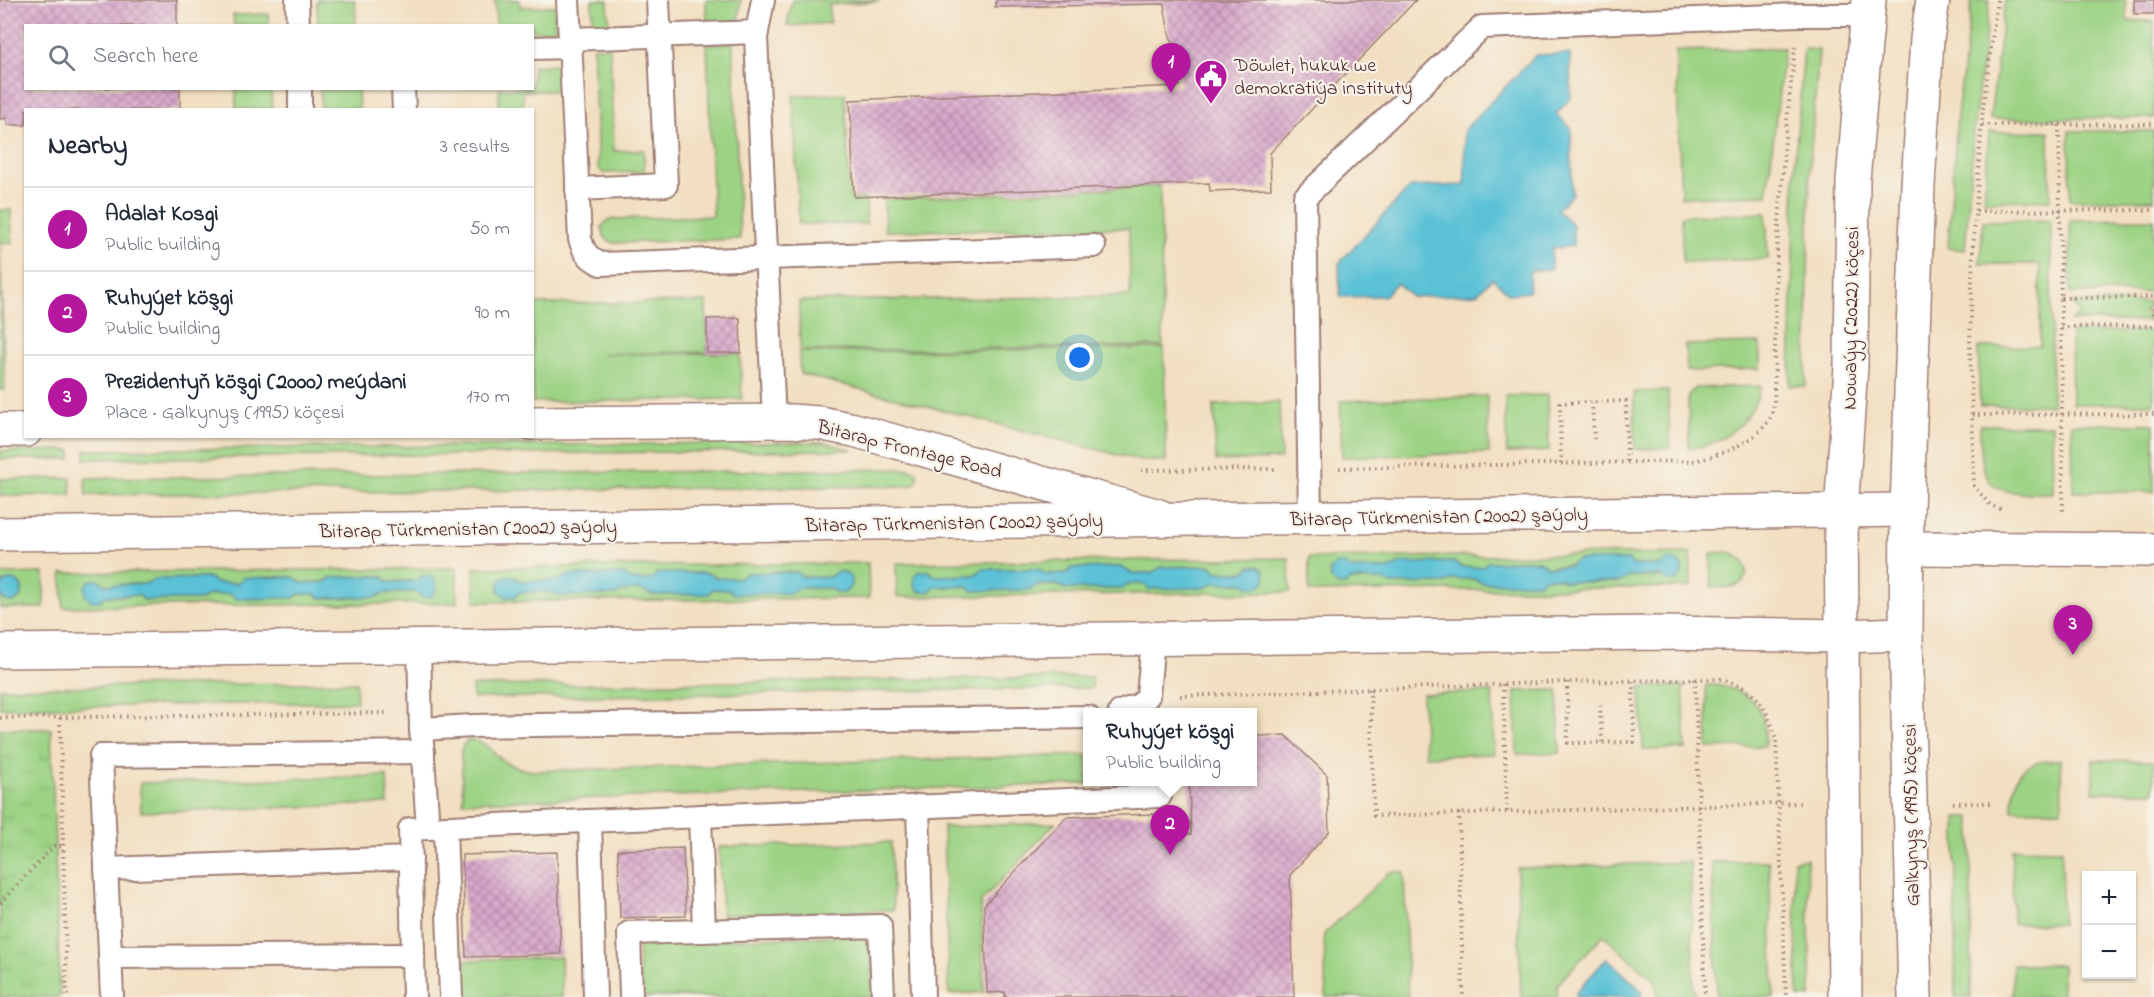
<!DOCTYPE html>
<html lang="en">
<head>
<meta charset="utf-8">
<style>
	body { margin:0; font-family:"Indie Flower",sans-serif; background:#f6f6f7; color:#1f2937 }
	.controls { position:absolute; right:18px; bottom:18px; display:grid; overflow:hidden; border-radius:0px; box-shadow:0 2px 4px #0004 }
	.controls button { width:54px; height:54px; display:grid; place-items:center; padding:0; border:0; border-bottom:2px solid #e0e1e3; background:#fff; color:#1f2937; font:30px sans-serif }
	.you { position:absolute; left:1080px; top:358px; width:21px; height:21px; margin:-15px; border:4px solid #fff; border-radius:50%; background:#1a73e8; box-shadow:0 0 0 9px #1a73e833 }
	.badge { display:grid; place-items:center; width:39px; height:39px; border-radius:50%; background:#b5179e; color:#fff; font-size:20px; font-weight:700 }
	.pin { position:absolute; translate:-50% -50px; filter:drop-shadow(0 2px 3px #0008) }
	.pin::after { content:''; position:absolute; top:32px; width:21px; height:18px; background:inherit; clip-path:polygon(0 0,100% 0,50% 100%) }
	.popup { position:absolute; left:1083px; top:708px; width:174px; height:78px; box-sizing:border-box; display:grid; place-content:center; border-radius:0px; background:#fff; filter:drop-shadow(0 2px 4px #0005); font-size:20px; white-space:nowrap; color:#747a83 }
	.popup b { font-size:22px; color:#1f2937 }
	.popup::after { content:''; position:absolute; left:50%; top:100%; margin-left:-12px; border:12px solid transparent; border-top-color:#fff }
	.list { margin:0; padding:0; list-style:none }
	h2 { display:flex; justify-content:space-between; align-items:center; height:78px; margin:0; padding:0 24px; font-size:26px }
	h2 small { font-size:20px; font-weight:400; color:#747a83 }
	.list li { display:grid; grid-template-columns:39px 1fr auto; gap:18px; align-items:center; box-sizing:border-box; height:84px; padding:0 24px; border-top:2px solid #e0e1e3 }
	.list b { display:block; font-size:22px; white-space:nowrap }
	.list p { margin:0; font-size:20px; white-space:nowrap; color:#747a83 }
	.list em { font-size:20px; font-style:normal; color:#747a83 }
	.icon { flex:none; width:33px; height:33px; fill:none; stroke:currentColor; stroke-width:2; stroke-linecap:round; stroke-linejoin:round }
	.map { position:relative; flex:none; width:2154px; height:997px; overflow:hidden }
	.search { position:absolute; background:#fff; box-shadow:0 2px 4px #0004; left:24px; top:24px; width:510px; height:66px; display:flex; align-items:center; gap:15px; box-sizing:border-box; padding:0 21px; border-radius:0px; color:#747a83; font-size:22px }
	.panel { position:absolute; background:#fff; box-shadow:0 2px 4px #0004; left:24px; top:108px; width:510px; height:330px; border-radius:0px }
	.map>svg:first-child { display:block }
</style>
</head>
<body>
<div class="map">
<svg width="2154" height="997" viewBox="0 0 2154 997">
	<defs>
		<pattern id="park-tufts" width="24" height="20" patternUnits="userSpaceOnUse" patternTransform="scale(1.5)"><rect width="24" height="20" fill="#9dd385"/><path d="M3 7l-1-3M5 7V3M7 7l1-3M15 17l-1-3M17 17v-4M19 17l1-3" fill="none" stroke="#89b573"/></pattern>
		<pattern id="building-cross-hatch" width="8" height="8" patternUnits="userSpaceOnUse" patternTransform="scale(1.5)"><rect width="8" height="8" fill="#d8a8cb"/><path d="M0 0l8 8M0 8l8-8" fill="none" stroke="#b188a5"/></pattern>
	</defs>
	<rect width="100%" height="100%" fill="#f7f3e8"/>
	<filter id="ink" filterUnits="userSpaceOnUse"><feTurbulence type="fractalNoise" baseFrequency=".0167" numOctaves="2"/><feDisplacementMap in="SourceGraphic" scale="12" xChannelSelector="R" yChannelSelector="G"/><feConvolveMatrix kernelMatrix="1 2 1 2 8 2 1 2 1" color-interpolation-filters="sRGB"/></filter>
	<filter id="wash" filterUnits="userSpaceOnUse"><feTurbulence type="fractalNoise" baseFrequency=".008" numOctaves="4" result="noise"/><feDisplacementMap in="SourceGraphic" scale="24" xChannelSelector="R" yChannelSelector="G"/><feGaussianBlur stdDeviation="1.35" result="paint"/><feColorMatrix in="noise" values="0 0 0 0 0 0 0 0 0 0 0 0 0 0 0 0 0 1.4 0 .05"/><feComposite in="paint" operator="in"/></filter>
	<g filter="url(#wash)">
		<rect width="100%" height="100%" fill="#f2dfc1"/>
		<!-- grass -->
		<g fill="#9dd385" stroke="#747958" stroke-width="1.5" fill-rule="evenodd">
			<path d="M317,0H355L356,25H318Z"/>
			<path d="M495,0H519L520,7L555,6V30L533,31L532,26L496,25Z"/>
			<path d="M592,0H608L609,28L593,29Z"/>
			<path d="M706,0H741L738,22L707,23Z"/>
			<path d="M792,0H879V1L829,5L830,23L787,26Z"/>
			<path d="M1972,0H1990L1975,118L1965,250L1948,248L1957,116Z"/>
			<path d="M2005,0H2126L2127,21H2154V118L1990,119Z"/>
			<path d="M268,14L269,25H234L233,15Z"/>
			<path d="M733,43L740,239L614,243C605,240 603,236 602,227L607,221L614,219L713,216L707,44Z"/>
			<path d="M593,47H610L614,151L644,150V172L603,173L598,167Z"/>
			<path d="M1784,48L1767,195L1681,197L1676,51Z"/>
			<path d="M1804,49L1819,50L1810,161L1806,386H1790L1795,159Z"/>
			<path d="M557,65V91H523V109H499V89L532,88L533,66Z"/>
			<path d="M236,89H271L272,109H236Z"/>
			<path d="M320,89H358L359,109H321Z"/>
			<path d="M845,93L850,199H866V224H799L793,96Z"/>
			<path d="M2049,131L2050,200L1984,201L1989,132Z"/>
			<path d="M2069,131H2154V200H2070Z"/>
			<path d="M1160,186L1163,346L800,351L799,301L1130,296L1129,228L885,231L884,199Z"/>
			<path d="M0,210H11L12,243H0Z"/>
			<path d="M1766,213L1768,259L1683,262L1681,216Z"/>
			<path d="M2154,219V292L2070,293V220Z"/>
			<path d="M2051,220L2052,405L1980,406L1978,347L2040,346V264H1980L1983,221Z"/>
			<path d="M0,245L5,390H0Z"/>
			<path d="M706,302L707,352L601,354L740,353L742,399L533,402L532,304Z"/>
			<path d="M2153,302L2144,312L2153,321H2071L2080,312L2071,303Z"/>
			<path d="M2154,331V404H2072L2071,332Z"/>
			<path d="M1760,343V369L1687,371L1685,345Z"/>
			<path d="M1164,348L1166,461H1142L800,374L799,352Z"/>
			<path d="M1761,386C1753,419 1723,447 1689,448L1688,395L1695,388Z"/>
			<path d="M1668,391L1670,448L1635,449L1634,392Z"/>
			<path d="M1547,395L1549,451L1507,453L1505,396Z"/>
			<path d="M1487,396L1489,453L1342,457L1340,401Z"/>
			<path d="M1279,402L1281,459L1216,461L1214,405Z"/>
			<path d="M2072,424H2154V492H2073Z"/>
			<path d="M1980,425H2052L2053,493C1989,494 1981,492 1980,425Z"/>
			<path d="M824,442L852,450L85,459V450Z"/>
			<path d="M71,450V459H0V451Z"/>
			<path d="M909,469L916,471L918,477L916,483L910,486L86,495L85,478Z"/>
			<path d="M71,478V495L0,496V479Z"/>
			<path d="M1729,552C1745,557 1755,576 1737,585C1729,589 1719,587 1711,587V553Z"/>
			<path d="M1691,553V587L1309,592V558ZM1627,560L1633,565L1682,566V575L1679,578L1629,576L1621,582H1565L1560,578H1544L1539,583H1483L1475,579H1454L1445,583L1389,584L1384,580H1350L1348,567L1350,569H1390L1400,563L1455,562L1461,567H1482L1488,562L1538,561L1548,567Z"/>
			<path d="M1289,558L1290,592L897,597L896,563ZM1211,566L1217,572H1245L1247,585L1245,583H1213L1204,588H1148L1144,584H1127L1122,589H1066L1058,585L934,587L929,592H920L932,573L933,576L1066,574L1072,568L1121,567L1131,573H1152L1162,567Z"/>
			<path d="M868,563L869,598L475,602L474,568ZM796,572L803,577H831L836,572H844L848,575L833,591L831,588L713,589L708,594L652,595L644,590L519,592L514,597H506L517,578L519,581L652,580L657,573H707L717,578H738L748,573Z"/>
			<path d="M457,568V603L63,607L62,573ZM382,576L388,582L416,581L418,594L417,592L384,593L376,597L320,598L315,594H299L294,598L237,599L229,594L209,595L200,600H144L139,595L105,596L103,582L105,585L145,584L155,579L210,578L216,583H238L243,578L293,577L302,583L324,582L333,577Z"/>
			<path d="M44,573V608H0V596L19,599L21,595V586L3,583L0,585V574Z"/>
			<path d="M1092,677V688L473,698L472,686Z"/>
			<path d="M356,682L357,702L0,708V688Z"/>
			<path d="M1706,685C1730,684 1759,696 1764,723C1765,730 1765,739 1765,746L1708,748Z"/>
			<path d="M1683,686L1686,749L1643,750L1640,687Z"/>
			<path d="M1558,690L1560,753L1517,754L1515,691Z"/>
			<path d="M1492,692L1494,754L1425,756L1422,694Z"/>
			<path d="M469,740C486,739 494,756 507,763C514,767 523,769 531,771L1087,755L1088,782H1153L463,802L461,750L464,744Z"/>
			<path d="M2061,760L2062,810H2012C2013,770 2022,761 2061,760Z"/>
			<path d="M2093,760L2154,761V792H2093Z"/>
			<path d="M387,776L388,804L141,812L140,783Z"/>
			<path d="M1956,817H1971V997H1955Z"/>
			<path d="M1055,823L981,902L984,992L949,994L943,827Z"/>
			<path d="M891,842L893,910L722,915L719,847Z"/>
			<path d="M2012,849L2062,850V924H2013Z"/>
			<path d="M1807,859L1811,997H1798L1794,860Z"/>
			<path d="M1769,861L1774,997H1717L1712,862Z"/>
			<path d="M1690,862L1694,997H1657L1656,982L1603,935L1557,985V997H1521L1517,868Z"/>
			<path d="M1390,872H1404L1408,997H1326L1324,934Z"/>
			<path d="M872,935L874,997H640L638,942Z"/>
			<path d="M561,957L562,997H466L465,960Z"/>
			<rect x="2013" y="965" width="49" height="32"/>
		</g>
		<!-- park -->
		<path fill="url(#park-tufts)" stroke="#747958" stroke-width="1.5" d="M0,729H51L60,997H0Z"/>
		<!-- water -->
		<g fill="#5ac1d6" stroke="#527080" stroke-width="1.5">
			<path d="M1570,54L1571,98L1556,114L1571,128L1572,194L1557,210L1573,225V246L1552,248L1551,269L1530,271L1529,292L1509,294L1492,278L1477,294L1412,297L1397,283L1384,296L1340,297L1339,263L1410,187L1465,185L1464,130L1536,55Z"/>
			<path d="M1578,560H1628L1633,565H1661L1667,560H1675L1682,566V575L1676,581H1667L1661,576H1630L1621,582H1565L1559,578H1544L1539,583H1483L1475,579H1454L1445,583L1389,584L1384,580H1350L1345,585H1337L1330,579V570L1336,564H1345L1350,569H1390L1400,563L1455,562L1461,567H1482L1488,562L1538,561L1548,567L1569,566Z"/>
			<path d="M1211,566L1217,572H1245L1250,566H1259L1265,572V581L1259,587H1250L1245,583H1213L1204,588L1148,589L1144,584H1127L1123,589H1066L1058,585H1037L1029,590L972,591L968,586L934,587L929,592H920L914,585V577L919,571H929L934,576L974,575L983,569H1039L1045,574H1066L1071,568L1121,567L1131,573H1152L1162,567Z"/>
			<path d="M797,572L803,577H830L836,572H844L851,578V586L845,593H836L831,588H799L790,593L734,594L729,590L713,589L708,594L652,595C640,588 626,589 615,595L558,596L553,592H520L515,597H506L499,591V582L505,576H514L519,581L559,580L569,575L625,574L631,580H651L657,573H707L717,578H738L748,573Z"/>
			<path d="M382,576L388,582L416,581L422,576H430L436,582V591L431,597H422L416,592L384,593L376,597L320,598L315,594H299L294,598L237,599L229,594L209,595L200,600H144L139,595L105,596L100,601H91L85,595V586L91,580H99L105,585L145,584L155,579L210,578L216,583H238L243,578L293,577L302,583L324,582L333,577Z"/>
			<circle cx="11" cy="591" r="11"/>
			<path d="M1607,958L1641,990V997H1576V992Z"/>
		</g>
		<g id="blocks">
			<!-- building -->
			<g fill="url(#building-cross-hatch)">
				<path d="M0,0H177V26H26V88H180V110H26V125H7V118L0,119Z"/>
				<path d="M996,0H1416L1270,153L1271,189L1210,191L1209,183L854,197L850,100L1180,86L1178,53L1169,34L1164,4L995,7Z"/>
				<rect x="2134" y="0" width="20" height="14"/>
				<path d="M740,318L741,353H707V319Z"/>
				<path d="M1285,735L1327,775L1329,832L1290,875L1294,997H1005V992L987,993L984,905L1066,817L1154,814V835L1191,834L1189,782H1252V736Z"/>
				<path d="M683,848L686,916L620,918L618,850Z"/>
				<path d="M557,852L561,954L466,957L462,855Z"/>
			</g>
		</g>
	</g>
	<g filter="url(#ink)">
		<use href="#blocks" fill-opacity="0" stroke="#9e7f76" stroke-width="1.5"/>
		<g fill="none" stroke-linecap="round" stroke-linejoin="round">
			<!-- service casing -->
			<g stroke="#9e7f76" stroke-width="26">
				<g id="service">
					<path d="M297,0L298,26"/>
					<path d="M568,0L580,239C584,252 588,258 601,264L1094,246"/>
					<path d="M763,0L756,37L774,421"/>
					<path d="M570,39L757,32"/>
					<path d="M532,48L570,47"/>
					<path d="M300,88V110"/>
					<path d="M403,88L404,110"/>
					<path d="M577,189L666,185L658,0"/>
					<path d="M1310,518L1305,197L1482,27L1799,15H1866"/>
					<path d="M1120,712L1140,705L1148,696L1153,639"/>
					<path d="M421,729L473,726L1088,717"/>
					<path d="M918,806L923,997"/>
					<path d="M700,816L704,931"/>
					<path d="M590,821L595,997"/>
					<path d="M445,827L451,997"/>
					<path d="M428,828L1160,796"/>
					<path d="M106,869L411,858"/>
					<path d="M110,957L413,955"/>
					<path d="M112,997L101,756L423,752"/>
					<path d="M414,997L410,829L428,828L421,729L419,646"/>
					<path d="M631,997L629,933L880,926L883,997"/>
				</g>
			</g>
			<!-- minor casing -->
			<g stroke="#9e7f76" stroke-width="36">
				<g id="minor">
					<path d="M532,423L791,421L819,423L854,430L1159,516"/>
					<path d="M0,430H26"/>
					<path d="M1907,548L2154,550"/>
				</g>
			</g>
			<!-- secondary casing -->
			<g stroke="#9e7f76" stroke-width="36">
				<g id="secondary">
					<path d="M0,534L1907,510"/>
					<path d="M0,651L1662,633L1842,636L1906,634"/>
					<path d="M1845,997L1841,512L1851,367L1853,180L1869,0"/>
					<path d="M1915,997L1906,634L1907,510L1918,185L1927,39L1933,0"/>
				</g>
			</g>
			<!-- path -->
			<g stroke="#9e7f76" stroke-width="4" stroke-dasharray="1.5 4.5" stroke-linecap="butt">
				<path d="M1997,0L1982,118L1973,250L1970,345L1974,486L1990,505L2004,510"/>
				<path d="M1982,125L2154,124"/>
				<path d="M2059,125L2063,514"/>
				<path d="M1976,211L2154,210"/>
				<path d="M2061,298L2154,297"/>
				<path d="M2154,309L2151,312L2154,315"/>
				<path d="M2061,327L2154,326"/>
				<path d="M1592,402L1594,439"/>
				<path d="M1972,415L2154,414"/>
				<path d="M1561,464L1560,403L1626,401L1627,463"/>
				<path d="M1339,468L1691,461C1716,458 1756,442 1770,419C1772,415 1773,409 1774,405L1776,265L1785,139L1795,47"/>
				<path d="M1141,470L1278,469"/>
				<path d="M1695,679L1705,997"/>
				<path d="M1567,682L1568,743L1634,742L1633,681"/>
				<path d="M1503,684L1507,812"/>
				<path d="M1370,689L1374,816L1800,803"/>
				<path d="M1180,696L1567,682L1721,679C1757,689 1765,705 1776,738L1786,997"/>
				<path d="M1600,705L1602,742"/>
				<path d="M0,718L389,713"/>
				<path d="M60,718L67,997"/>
				<path d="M1953,803H1995"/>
				<path d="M1459,813L1463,997"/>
				<path d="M0,903L54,846H64"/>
			</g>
			<!-- service -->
			<use href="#service" stroke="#fff" stroke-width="22"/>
			<!-- minor -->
			<use href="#minor" stroke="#fff" stroke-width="33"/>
			<!-- secondary -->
			<use href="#secondary" stroke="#fff" stroke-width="33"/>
		</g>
	</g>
	<!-- icons -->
	<defs>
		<g id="civic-pin" transform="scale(1.725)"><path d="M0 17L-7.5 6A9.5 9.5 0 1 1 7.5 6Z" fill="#b5179e" stroke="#f7f3e8"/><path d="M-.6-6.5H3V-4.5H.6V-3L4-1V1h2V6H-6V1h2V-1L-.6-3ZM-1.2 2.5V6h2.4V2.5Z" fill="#fff"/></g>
	</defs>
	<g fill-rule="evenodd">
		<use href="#civic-pin" x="1211" y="76"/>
	</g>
	<g text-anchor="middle" stroke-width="4.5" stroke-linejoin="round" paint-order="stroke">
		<!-- poi labels -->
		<g font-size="20" fill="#4a1f2b" stroke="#f7f3e8" text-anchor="start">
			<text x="1234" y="71">Döwlet, hukuk we<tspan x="1234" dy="23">demokratiýa instituty</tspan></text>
		</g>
		<!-- street labels -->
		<g font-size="20" fill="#4a1f2b" stroke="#f7f3e8">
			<text transform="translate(1850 318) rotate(-89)" y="7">Nowaýy (2022) köçesi</text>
			<text transform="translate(910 448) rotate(14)" y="7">Bitarap Frontage Road</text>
			<text transform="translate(1439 516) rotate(-1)" y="7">Bitarap Türkmenistan (2002) şaýoly</text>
			<text transform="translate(954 522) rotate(-1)" y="7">Bitarap Türkmenistan (2002) şaýoly</text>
			<text transform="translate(468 528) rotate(-1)" y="7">Bitarap Türkmenistan (2002) şaýoly</text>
			<text transform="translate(1910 815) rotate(-91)" y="7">Galkynyş (1995) köçesi</text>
		</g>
	</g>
</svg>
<div class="controls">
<button>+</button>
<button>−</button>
</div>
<div class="you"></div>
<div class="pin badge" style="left:1171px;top:93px">1</div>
<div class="pin badge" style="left:1170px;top:855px">2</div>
<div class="popup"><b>Ruhyýet köşgi</b>Public building</div>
<div class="pin badge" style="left:2073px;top:655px">3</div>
<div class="search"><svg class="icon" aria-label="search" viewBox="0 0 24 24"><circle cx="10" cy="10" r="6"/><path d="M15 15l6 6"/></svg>Search here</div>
<section class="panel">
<h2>Nearby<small>3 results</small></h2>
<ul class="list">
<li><span class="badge">1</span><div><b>Adalat Kosgi</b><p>Public building</p></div><em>50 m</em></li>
<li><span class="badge">2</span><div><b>Ruhyýet köşgi</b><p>Public building</p></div><em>90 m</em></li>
<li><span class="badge">3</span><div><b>Prezidentyň köşgi (2000) meýdani</b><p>Place · Galkynyş (1995) köçesi</p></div><em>170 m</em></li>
</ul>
</section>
</div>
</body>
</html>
